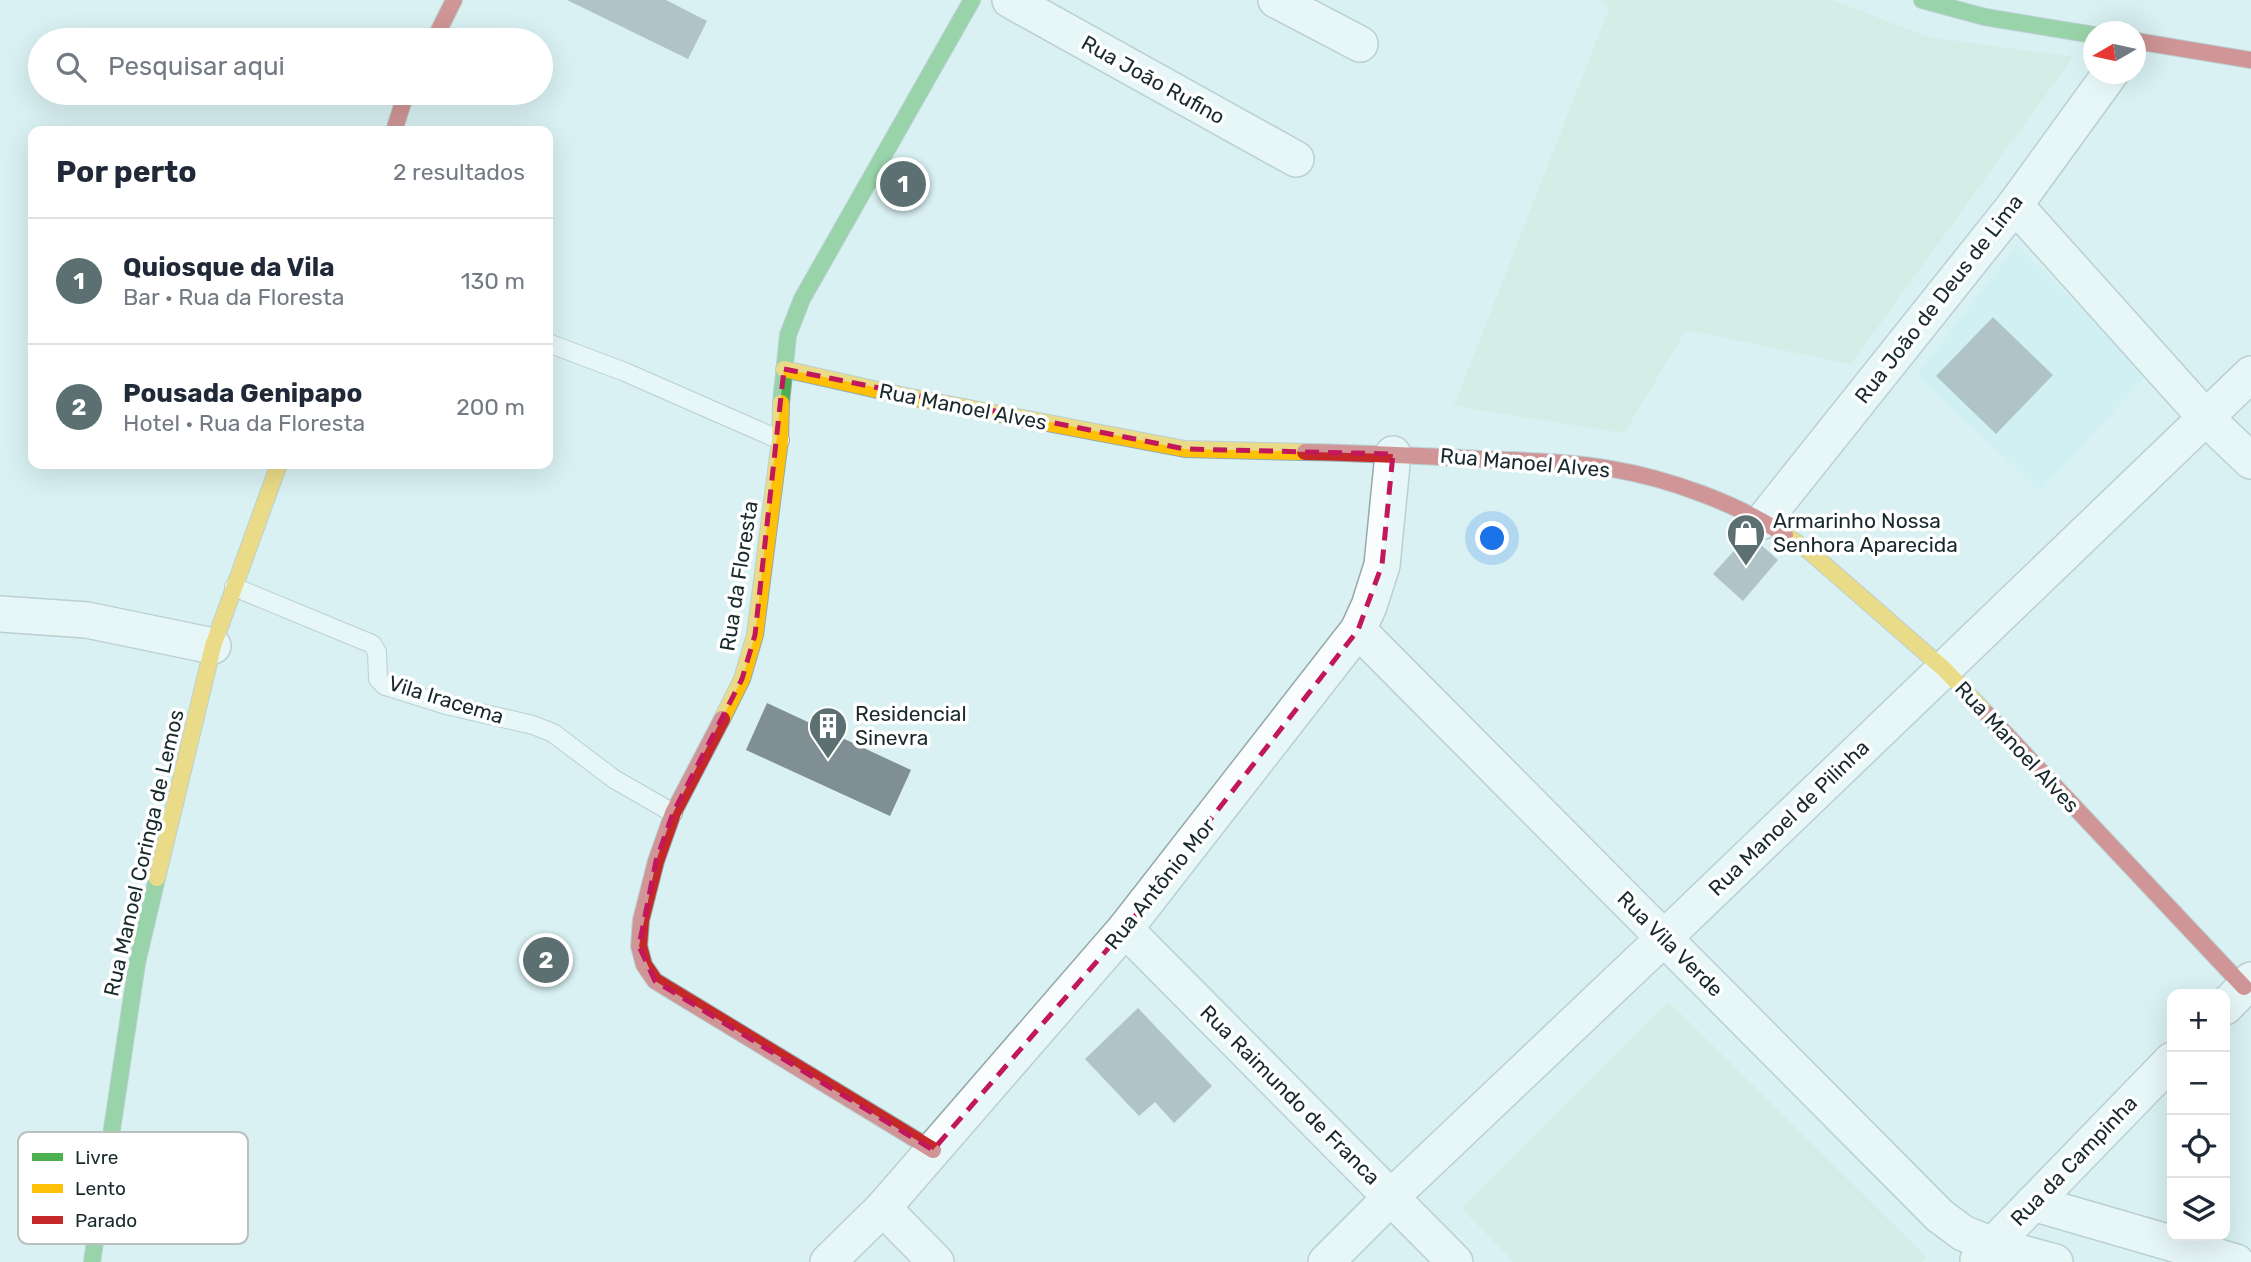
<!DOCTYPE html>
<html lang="pt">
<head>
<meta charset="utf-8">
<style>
	body { margin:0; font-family:Rubik,sans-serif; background:#f2f2f3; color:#1f2937 }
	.controls { position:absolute; right:21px; bottom:21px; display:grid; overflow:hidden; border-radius:14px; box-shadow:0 7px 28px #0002 }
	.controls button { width:63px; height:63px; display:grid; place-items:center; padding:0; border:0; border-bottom:2px solid #e0e1e3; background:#fff; color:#1f2937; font:35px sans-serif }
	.compass { position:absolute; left:2083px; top:21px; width:63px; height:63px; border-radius:50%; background:#fff; box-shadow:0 7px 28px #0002; rotate:261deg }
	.you { position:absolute; left:1493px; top:539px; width:24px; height:24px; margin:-18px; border:5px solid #fff; border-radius:50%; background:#1a73e8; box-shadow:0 0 0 10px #1a73e833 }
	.badge { display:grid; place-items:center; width:46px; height:46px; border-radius:50%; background:#5c7072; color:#fff; font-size:23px; font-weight:700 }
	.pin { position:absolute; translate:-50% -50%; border:4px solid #fff; box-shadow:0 2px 7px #0006 }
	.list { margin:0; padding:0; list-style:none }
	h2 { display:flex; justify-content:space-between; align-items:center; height:91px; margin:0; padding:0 28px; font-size:30px }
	h2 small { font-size:23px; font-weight:400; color:#747a83 }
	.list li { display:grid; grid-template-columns:46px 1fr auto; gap:21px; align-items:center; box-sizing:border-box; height:126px; padding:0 28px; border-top:2px solid #e0e1e3 }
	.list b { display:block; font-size:26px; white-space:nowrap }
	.list p { margin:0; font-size:23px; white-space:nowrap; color:#747a83 }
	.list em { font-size:23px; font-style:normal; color:#747a83 }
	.icon { flex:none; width:38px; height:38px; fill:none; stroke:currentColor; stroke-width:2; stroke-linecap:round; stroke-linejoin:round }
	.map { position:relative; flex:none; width:2251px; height:1262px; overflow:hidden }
	.search { position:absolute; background:#fff; box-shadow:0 7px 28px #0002; left:28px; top:28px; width:525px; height:77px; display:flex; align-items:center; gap:18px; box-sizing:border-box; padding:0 24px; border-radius:38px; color:#747a83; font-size:26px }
	.panel { position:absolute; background:#fff; box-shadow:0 7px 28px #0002; left:28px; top:126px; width:525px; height:343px; border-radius:14px }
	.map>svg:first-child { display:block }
</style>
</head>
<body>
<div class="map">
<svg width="2251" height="1262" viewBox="0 0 2251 1262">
	<rect width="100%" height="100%" fill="#d9f1f3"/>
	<!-- built -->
	<path fill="#c8f0f5" d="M2017,245L2148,374L2040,491L1917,375Z"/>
	<!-- green -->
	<g fill="#cce9d9">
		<path d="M1599,0H1832L1928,37L2073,57L1851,364L1686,330L1624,433L1454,406L1610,6Z"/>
		<path d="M1669,1002L1926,1257L1921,1262H1514L1461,1208Z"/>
	</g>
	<!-- building -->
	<g fill="#7f8f93">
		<path d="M567,0H666L707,21L688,59Z"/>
		<path d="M1993,317L2053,375L1996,434L1936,376Z"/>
		<path d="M1749,534L1778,560L1743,601L1713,574Z"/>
		<path d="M767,703L911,770L890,816L746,750Z"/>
		<path d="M1138,1008L1212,1086L1174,1123L1155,1102L1139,1116L1085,1059Z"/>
	</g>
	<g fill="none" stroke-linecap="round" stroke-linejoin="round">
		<!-- lane casing -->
		<g stroke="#95a8aa" stroke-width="20">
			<g id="lane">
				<path d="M548,343L625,372L780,440"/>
				<path d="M234,587L372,644L377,652L378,679L385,686L446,705L533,725L553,733L614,779L673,813"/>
			</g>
		</g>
		<!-- street casing -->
		<g stroke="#95a8aa" stroke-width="38">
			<g id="street">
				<path d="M1010,0L1296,159"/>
				<path d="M1276,0L1360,44"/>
				<path d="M2015,205L2206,418L2251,461"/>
				<path d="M1763,521L2015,205L2110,74"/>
				<path d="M0,614L87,620L213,646"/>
				<path d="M1358,630L1940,1216L1963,1233L1992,1245L2055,1262"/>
				<path d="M1125,929L1455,1262"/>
				<path d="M2225,1007L2251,980"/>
				<path d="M2033,1203L2236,1262"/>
				<path d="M883,1208L936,1262"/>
				<path d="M1978,1260L2172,1060"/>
				<path d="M828,1262L883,1208L1125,929L1358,630L1369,606L1382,565L1393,454"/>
				<path d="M1326,1262L1391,1197L1664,938L2251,374"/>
			</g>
		</g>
		<!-- fast casing -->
		<g stroke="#95a8aa" stroke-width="18">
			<g id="fast">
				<path d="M1922,0L1985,17L2094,35"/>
				<path d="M781,403L788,335L802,299L972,0"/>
				<path d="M92,1262L137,963L157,878"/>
			</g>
		</g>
		<!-- slow casing -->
		<g stroke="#95a8aa" stroke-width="18">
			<g id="slow">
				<path d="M784,369L905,396L1185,449L1305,452"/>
				<path d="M1785,535L1809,551L1944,669L1986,713"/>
				<path d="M722,719L742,679L755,635L780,440L781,403"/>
				<path d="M157,878L213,646L279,464"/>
			</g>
		</g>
		<!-- jam casing -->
		<g stroke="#95a8aa" stroke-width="18">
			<g id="jam">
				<path d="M434,40L454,0"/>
				<path d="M2136,41L2251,60"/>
				<path d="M394,131L406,93"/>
				<path d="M1305,452C1363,453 1422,456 1480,459C1524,461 1569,461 1612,469C1670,479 1736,503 1785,535"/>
				<path d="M1986,713L2244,987"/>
				<path d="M722,719L673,813L656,861L641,920L639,946L644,965L655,981L933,1150"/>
			</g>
		</g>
		<!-- lane -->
		<use href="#lane" stroke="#f9fdfd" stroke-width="18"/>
		<!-- street -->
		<use href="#street" stroke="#f9fdfd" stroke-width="35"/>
		<!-- fast -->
		<use href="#fast" stroke="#4caf50" stroke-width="16"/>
		<!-- slow -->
		<use href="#slow" stroke="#ffc107" stroke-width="16"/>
		<!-- jam -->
		<use href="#jam" stroke="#c62828" stroke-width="16"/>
	</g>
	<!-- marked area -->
	<path d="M0 0H2251V1262H0ZM784,369L1185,449L1393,454L1382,565L1358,630L1125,929L933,1150L655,981L639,946L656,861L673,813L742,679L755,635Z" fill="#d9f1f3" fill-opacity=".55" fill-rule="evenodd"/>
	<path fill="none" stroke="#c2185b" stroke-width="5" stroke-dasharray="14 9" stroke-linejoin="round" d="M784,369L1185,449L1393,454L1382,565L1358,630L1125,929L933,1150L655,981L639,946L656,861L673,813L742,679L755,635Z"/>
	<!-- icons -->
	<defs>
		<g id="shop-pin" transform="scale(2.0125)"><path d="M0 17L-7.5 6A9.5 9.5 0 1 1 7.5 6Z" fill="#5c7072" stroke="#fff"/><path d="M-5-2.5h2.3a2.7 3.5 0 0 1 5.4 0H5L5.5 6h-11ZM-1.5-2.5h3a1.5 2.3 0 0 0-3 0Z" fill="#fff"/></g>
		<g id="building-pin" transform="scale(2.0125)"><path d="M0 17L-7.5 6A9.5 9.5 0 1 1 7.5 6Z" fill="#5c7072" stroke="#fff"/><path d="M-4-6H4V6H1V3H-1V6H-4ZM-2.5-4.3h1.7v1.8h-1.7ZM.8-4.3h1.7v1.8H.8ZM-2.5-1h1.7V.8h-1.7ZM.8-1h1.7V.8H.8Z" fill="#fff"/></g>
	</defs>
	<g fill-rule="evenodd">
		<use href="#shop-pin" x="1746" y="533"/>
		<use href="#building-pin" x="828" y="726"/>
	</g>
	<g text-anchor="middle" stroke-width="7" stroke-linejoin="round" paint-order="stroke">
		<!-- street labels -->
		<g font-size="21" fill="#192a2c" stroke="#fff">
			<text transform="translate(1153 80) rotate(29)" y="7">Rua João Rufino</text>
			<text transform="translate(1939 299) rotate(-52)" y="7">Rua João de Deus de Lima</text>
			<text transform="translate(963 407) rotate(11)" y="7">Rua Manoel Alves</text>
			<text transform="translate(1525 463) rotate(5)" y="7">Rua Manoel Alves</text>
			<text transform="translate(739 576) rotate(-81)" y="7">Rua da Floresta</text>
			<text transform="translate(446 700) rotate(17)" y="7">Vila Iracema</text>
			<text transform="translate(2017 747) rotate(47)" y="7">Rua Manoel Alves</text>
			<text transform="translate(1789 818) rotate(-44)" y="7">Rua Manoel de Pilinha</text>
			<text transform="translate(144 853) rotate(-77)" y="7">Rua Manoel Coringa de Lemos</text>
			<text transform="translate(1160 884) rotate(-51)" y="7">Rua Antônio Mor</text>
			<text transform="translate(1670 944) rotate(45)" y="7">Rua Vila Verde</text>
			<text transform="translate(1290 1095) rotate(45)" y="7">Rua Raimundo de Franca</text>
			<text transform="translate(2074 1161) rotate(-46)" y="7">Rua da Campinha</text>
		</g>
		<!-- poi labels -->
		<g font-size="21" fill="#192a2c" stroke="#fff" text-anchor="start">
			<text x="1773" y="528">Armarinho Nossa<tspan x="1773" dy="24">Senhora Aparecida</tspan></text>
			<text x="855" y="721">Residencial<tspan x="855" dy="24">Sinevra</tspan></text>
		</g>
	</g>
	<!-- legend -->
	<rect x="18" y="1132" width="230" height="112" rx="10" fill="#fff" stroke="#babfc0" stroke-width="2"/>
	<rect x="32" y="1153" width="31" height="8" fill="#4caf50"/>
	<rect x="32" y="1184" width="31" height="9" fill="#ffc107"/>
	<rect x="32" y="1216" width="31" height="8" fill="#c62828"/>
	<g font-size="19" fill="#192a2c">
		<text x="75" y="1164">Livre</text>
		<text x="75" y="1195">Lento</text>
		<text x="75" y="1227">Parado</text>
	</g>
</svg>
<div class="controls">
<button>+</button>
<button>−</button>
<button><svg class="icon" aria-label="locate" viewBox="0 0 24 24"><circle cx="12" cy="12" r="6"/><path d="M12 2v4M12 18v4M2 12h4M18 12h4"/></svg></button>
<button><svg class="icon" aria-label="layers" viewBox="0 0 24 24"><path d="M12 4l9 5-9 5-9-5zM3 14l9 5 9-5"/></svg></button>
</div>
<svg class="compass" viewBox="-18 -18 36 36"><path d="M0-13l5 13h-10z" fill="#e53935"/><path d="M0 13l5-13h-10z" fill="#747a83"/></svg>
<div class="you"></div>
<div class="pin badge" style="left:903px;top:184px">1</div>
<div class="pin badge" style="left:546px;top:960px">2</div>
<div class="search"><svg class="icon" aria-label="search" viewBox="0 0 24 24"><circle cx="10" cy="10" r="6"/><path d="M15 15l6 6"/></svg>Pesquisar aqui</div>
<section class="panel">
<h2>Por perto<small>2 resultados</small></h2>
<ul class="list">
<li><span class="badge">1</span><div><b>Quiosque da Vila</b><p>Bar · Rua da Floresta</p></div><em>130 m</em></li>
<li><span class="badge">2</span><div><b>Pousada Genipapo</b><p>Hotel · Rua da Floresta</p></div><em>200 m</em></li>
</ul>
</section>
</div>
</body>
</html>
